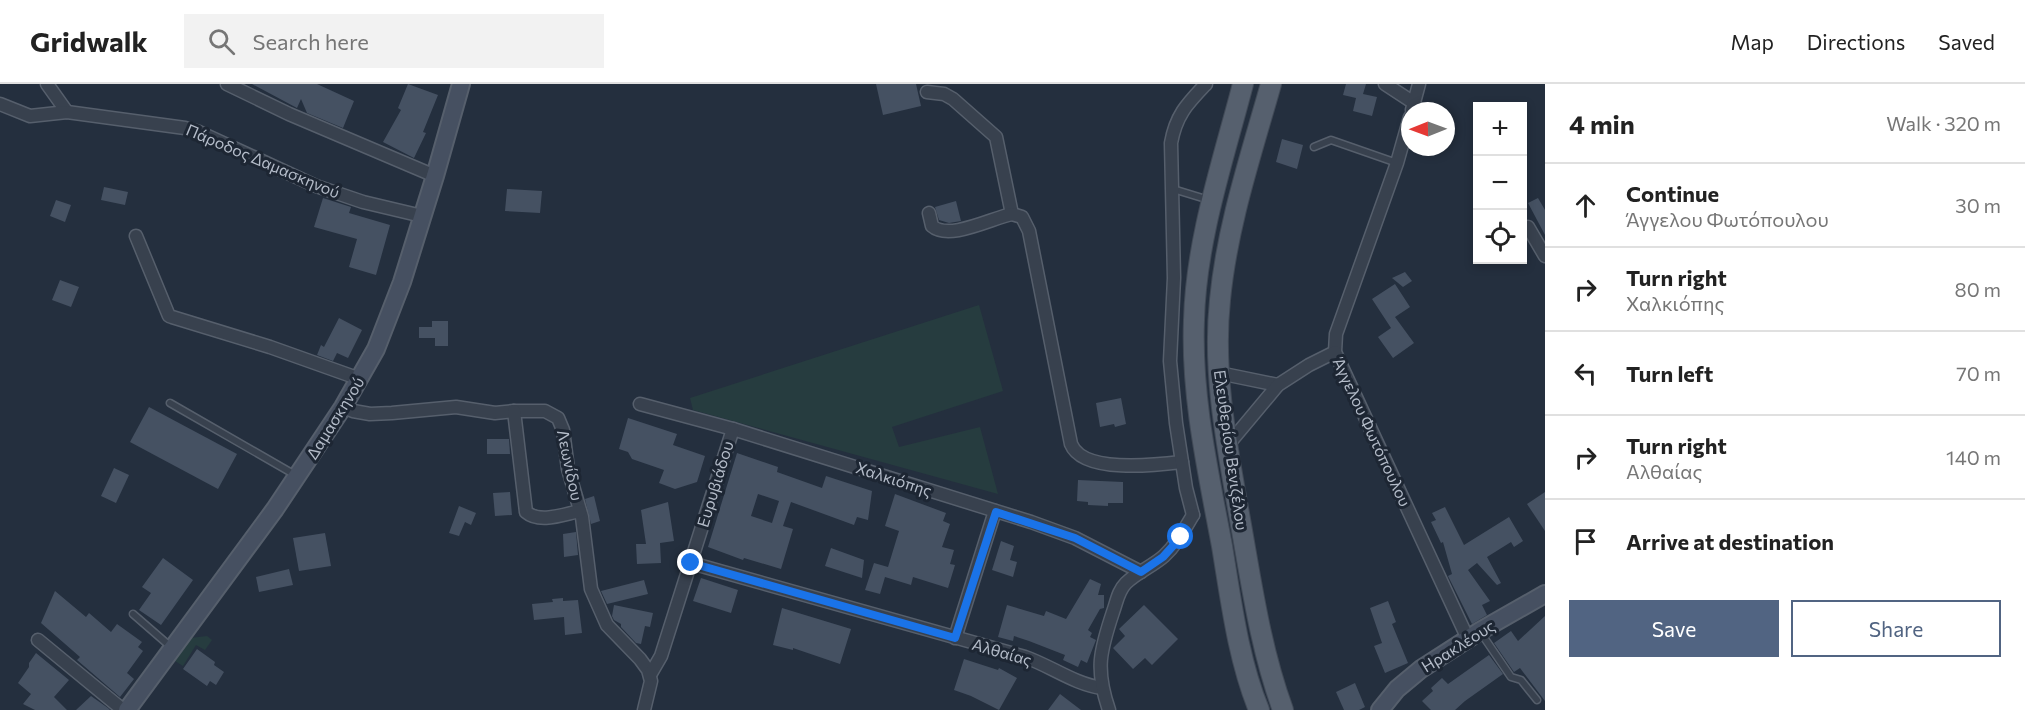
<!DOCTYPE html>
<html lang="en">
<head>
<meta charset="utf-8">
<style>
	body { margin:0; font-family:Commissioner,sans-serif; background:#f2f2f2; color:#222 }
	.controls { position:absolute; right:18px; top:18px; display:grid; overflow:hidden; border-radius:0px; box-shadow:0 3px 9px #0003 }
	.controls button { width:54px; height:54px; display:grid; place-items:center; padding:0; border:0; border-bottom:2px solid #e0e0e0; background:#fff; color:#222; font:30px sans-serif }
	.compass { position:absolute; left:1401px; top:18px; width:54px; height:54px; border-radius:50%; background:#fff; box-shadow:0 3px 9px #0003; rotate:269deg }
	.stop { position:absolute; width:18px; height:18px; margin:-14px; border:4px solid #1a73e8; border-radius:50%; background:#fff }
	.stop.end { background:#1a73e8; border-color:#fff; box-shadow:0 2px 6px #0008 }
	.list { margin:0; padding:0; list-style:none }
	h2 { display:flex; justify-content:space-between; align-items:center; height:78px; margin:0; padding:0 24px; font-size:26px }
	h2 small { font-size:20px; font-weight:400; color:#767676 }
	.list li { display:grid; grid-template-columns:39px 1fr auto; gap:18px; align-items:center; box-sizing:border-box; height:84px; padding:0 24px; border-top:2px solid #e0e0e0 }
	.list b { display:block; font-size:22px; white-space:nowrap }
	.list p { margin:0; font-size:20px; white-space:nowrap; color:#767676 }
	.list em { font-size:20px; font-style:normal; color:#767676 }
	.actions { display:flex; gap:12px; padding:18px 24px }
	.actions a { flex:1; padding:14px 0; border:2px solid #516482; border-radius:0px; text-align:center; font-size:21px; color:#516482 }
	.actions .main { background:#516482; color:#fff }
	.icon { flex:none; width:33px; height:33px; fill:none; stroke:currentColor; stroke-width:2; stroke-linecap:round; stroke-linejoin:round }
	.map { position:relative; flex:none; width:1545px; height:626px; overflow:hidden }
	header { display:flex; align-items:center; gap:36px; box-sizing:border-box; height:84px; padding:0 30px; background:#fff; border-bottom:2px solid #e0e0e0 }
	header strong { font-size:28px }
	nav { display:flex; gap:33px; margin-inline-start:auto; font-size:21px }
	.search { width:420px; height:54px; background:#f2f2f2; display:flex; align-items:center; gap:15px; box-sizing:border-box; padding:0 21px; border-radius:0px; color:#767676; font-size:22px }
	main { display:flex }
	aside { flex:1; background:#fff }
	.map>svg:first-child { display:block }
</style>
</head>
<body>
<header>
<strong>Gridwalk</strong>
<div class="search"><svg class="icon" aria-label="search" viewBox="0 0 24 24"><circle cx="10" cy="10" r="6"/><path d="M15 15l6 6"/></svg>Search here</div>
<nav><a>Map</a><a>Directions</a><a>Saved</a></nav>
</header>
<main>
<div class="map">
<svg width="1545" height="626" viewBox="0 0 1545 626">
	<rect width="100%" height="100%" fill="#242f3e"/>
	<!-- grass -->
	<g fill="#263c3f">
		<path d="M979,221L1003,307L892,343L899,363L980,343L998,410L693,326L690,314Z"/>
		<path d="M207,552L212,556L205,566L196,561L183,582L175,577L190,554Z"/>
	</g>
	<!-- building -->
	<g fill="#455162" fill-rule="evenodd">
		<path d="M252,0H317L354,17L343,44L307,29L301,15L297,24Z"/>
		<path d="M408,0L438,11L423,48L426,49L414,74L383,58L401,26L398,24Z"/>
		<path d="M876,0H916L921,22L883,31Z"/>
		<path d="M1346,0H1366L1363,10L1377,13L1372,32L1353,27L1356,14L1343,11Z"/>
		<path d="M1282,55L1303,61L1297,85L1276,78Z"/>
		<path d="M104,103L128,108L125,121L101,116Z"/>
		<path d="M507,105L542,107L540,129L505,127Z"/>
		<path d="M323,114L351,123L349,129L390,141L376,191L349,183L357,155L314,143Z"/>
		<path d="M1538,114L1545,126V151L1528,119Z"/>
		<path d="M56,116L71,121L65,138L50,132Z"/>
		<path d="M956,117L961,137L949,139L939,136L935,123Z"/>
		<path d="M1405,188L1412,197L1403,203L1392,194Z"/>
		<path d="M60,196L79,203L71,223L52,216Z"/>
		<path d="M1395,200L1410,223L1395,233L1414,259L1393,274L1378,253L1391,244L1372,215Z"/>
		<path d="M339,234L362,246L348,274L337,269L333,277L317,271L321,261L324,263Z"/>
		<path d="M432,237H448V262H435V254H419V243H432Z"/>
		<path d="M1121,314L1126,340L1115,343L1114,340L1100,343L1096,319Z"/>
		<path d="M149,323L237,370L218,405L130,358Z"/>
		<path d="M628,334L677,350L673,361L705,372L697,398L675,405L659,399L664,386L632,375L628,368L619,365Z"/>
		<path d="M487,355H509L510,370H487Z"/>
		<path d="M737,369L778,383L777,388L822,404L826,392L872,407L868,436L857,433L854,441L791,418L783,442L793,445L781,485L744,474L743,476L708,463ZM758,410L779,417L772,439L751,432Z"/>
		<path d="M114,384L129,391L116,419L101,412Z"/>
		<path d="M1078,396L1123,398V419H1108V422L1088,421V418L1077,417Z"/>
		<path d="M510,408L512,431L495,432L493,409Z"/>
		<path d="M1545,408V447L1527,420Z"/>
		<path d="M895,410L946,429L943,437L950,440L942,463L954,466L950,480L955,481L948,504L913,493L911,501L885,493L880,510L865,506L874,479L888,483L899,447L885,442Z"/>
		<path d="M594,412L600,437L591,440L585,415Z"/>
		<path d="M668,418L674,457L660,459L661,479L637,480L636,460H646L641,426Z"/>
		<path d="M459,422L476,429L471,441L465,438L459,452L449,449Z"/>
		<path d="M1445,423L1464,461L1509,433L1523,457L1514,463L1511,458L1487,473L1501,499L1497,501L1477,479L1468,486L1490,517L1482,521L1487,531L1472,540L1448,492L1452,490L1443,458L1441,459L1431,438L1436,436L1432,429Z"/>
		<path d="M576,448L578,471L564,473L563,450Z"/>
		<path d="M325,449L331,482L299,487L293,454Z"/>
		<path d="M1001,457L1014,462L1010,476L1017,478L1013,493L992,486Z"/>
		<path d="M831,464L864,476L862,494L825,482Z"/>
		<path d="M163,474L193,496L161,541L139,526L151,509L142,503Z"/>
		<path d="M289,485L293,501L259,508L256,493Z"/>
		<path d="M701,494L738,506L731,529L693,517Z"/>
		<path d="M1090,495L1101,500L1098,511H1104V524L1100,525L1088,546L1092,549L1090,553L1096,556L1087,579L1081,576L1078,583L1063,576L1065,571L1029,557L1014,552L1013,557L998,553L1007,521L1044,532L1046,527L1066,535Z"/>
		<path d="M644,496L648,510L607,520L601,507Z"/>
		<path d="M55,507L86,533L89,529L111,548L117,540L142,558L138,563L143,567L127,589L134,595L120,613L77,576L80,573L41,539Z"/>
		<path d="M563,514V517L578,516L582,549L565,551L564,533L534,536L532,520L553,518L552,515Z"/>
		<path d="M1388,517L1396,538L1392,540L1408,579L1385,589L1374,562L1382,559L1370,524Z"/>
		<path d="M614,521L653,529L650,543L645,542L641,560L636,559L621,543V540L614,536L612,532Z"/>
		<path d="M1144,521L1178,555L1152,581L1145,574L1133,585L1113,564L1125,552L1119,545Z"/>
		<path d="M782,524L851,545L840,580L793,564V566L773,561Z"/>
		<path d="M1545,532V617L1520,584L1514,588L1494,559L1511,547L1518,557Z"/>
		<path d="M197,565L215,578L214,581L224,588L216,601L210,597L207,602L183,585Z"/>
		<path d="M36,569L69,596L54,613L67,626H35L23,620L31,610L18,599L29,583V579Z"/>
		<path d="M1489,571L1503,590L1465,617L1455,626H1431L1422,617L1433,607L1431,604L1442,594L1448,600Z"/>
		<path d="M964,575L998,586L999,584L1017,594L999,626L971,612L954,606Z"/>
		<path d="M1355,599L1365,623L1359,626H1344L1336,608Z"/>
		<path d="M1060,610L1081,626H1048Z"/>
		<path d="M91,612L108,624L110,626H76Z"/>
	</g>
	<g fill="none" stroke-linecap="round" stroke-linejoin="round">
		<!-- lane casing -->
		<g stroke="#565f6c" stroke-width="9">
			<g id="lane">
				<path d="M1314,63L1331,56L1397,79"/>
				<path d="M1173,105L1209,116"/>
				<path d="M170,319L297,392"/>
				<path d="M133,530L171,563"/>
				<path d="M1481,549L1511,593L1521,596L1537,616"/>
			</g>
		</g>
		<!-- street casing -->
		<g stroke="#565f6c" stroke-width="15">
			<g id="street">
				<path d="M47,0L67,28"/>
				<path d="M227,0L289,30L435,92"/>
				<path d="M1385,0L1414,19"/>
				<path d="M927,8L944,10L953,15L996,53L1012,130"/>
				<path d="M0,20L30,32L67,28L185,44L199,48L316,102L363,118L422,132"/>
				<path d="M1412,26L1419,0"/>
				<path d="M1410,33L1397,79L1336,250L1335,268L1468,555"/>
				<path d="M929,129L932,142C949,157 992,134 1012,130L1022,133L1029,147L1071,360C1083,390 1157,381 1182,378"/>
				<path d="M1522,147L1528,143L1545,172"/>
				<path d="M136,152L169,232L172,233L270,263L360,295"/>
				<path d="M1219,289L1278,301"/>
				<path d="M640,320L733,345L1031,438L1075,454L1141,488"/>
				<path d="M343,323L353,327L370,330L392,329L456,323L495,329L514,327H545L558,334L563,346L568,385L582,433L591,505L607,541L640,575L648,586L651,597L644,626"/>
				<path d="M514,327L526,428C540,440 564,430 580,427"/>
				<path d="M1227,362L1278,301L1309,281L1335,268"/>
				<path d="M1193,431L1186,404L1176,339L1170,277L1174,194L1171,59C1176,31 1187,20 1206,0"/>
				<path d="M691,479L1025,573C1051,582 1074,600 1102,604"/>
				<path d="M955,554L995,427"/>
				<path d="M38,556L123,626"/>
				<path d="M650,591L661,572L733,345"/>
				<path d="M1109,626C1095,585 1100,567 1113,528C1117,517 1118,507 1126,499C1137,488 1153,482 1164,472C1177,460 1184,446 1193,431"/>
			</g>
		</g>
		<!-- secondary casing -->
		<g stroke="#565f6c" stroke-width="20">
			<g id="secondary">
				<path d="M127,626L275,425L343,323L376,265L402,198L435,92L461,0"/>
				<path d="M1380,626L1397,605L1421,585L1480,547L1545,510"/>
			</g>
		</g>
		<!-- primary casing -->
		<g stroke="#414a57" stroke-width="22">
			<g id="primary">
				<path d="M1243,0C1223,77 1196,156 1194,236C1191,312 1208,387 1222,462C1231,516 1238,575 1259,626"/>
				<path d="M1271,0C1251,71 1227,142 1220,216C1212,291 1228,367 1241,441C1252,503 1261,566 1283,626"/>
			</g>
		</g>
		<!-- lane -->
		<use href="#lane" stroke="#38414e" stroke-width="6"/>
		<!-- street -->
		<use href="#street" stroke="#38414e" stroke-width="12"/>
		<!-- secondary -->
		<use href="#secondary" stroke="#465061" stroke-width="16"/>
		<!-- primary -->
		<use href="#primary" stroke="#56606e" stroke-width="20"/>
	</g>
	<g fill="none" stroke-linecap="round" stroke-linejoin="round">
		<!-- route -->
		<path stroke="#1a73e8" stroke-width="8" d="M691,479L955,554L996,428L1075,454L1141,488L1163,473L1181,453"/>
	</g>
	<g text-anchor="middle" stroke-width="6" stroke-linejoin="round" paint-order="stroke">
		<!-- street labels -->
		<g font-size="16" fill="#b4bcc9" stroke="#1d2633">
			<text transform="translate(263 77) rotate(23)" y="6">Πάροδος Δαμασκηνού</text>
			<text transform="translate(335 334) rotate(-58)" y="6">Δαμασκηνού</text>
			<text transform="translate(1372 348) rotate(65)" y="6">Άγγελου Φωτόπουλου</text>
			<text transform="translate(1231 366) rotate(82)" y="6">Ελευθερίου Βενιζέλου</text>
			<text transform="translate(570 381) rotate(78)" y="6">Λεωνίδου</text>
			<text transform="translate(894 395) rotate(18)" y="6">Χαλκιόπης</text>
			<text transform="translate(715 400) rotate(-73)" y="6">Ευρυβιάδου</text>
			<text transform="translate(1458 562) rotate(-32)" y="6">Ηρακλέους</text>
			<text transform="translate(1002 568) rotate(16)" y="6">Αλθαίας</text>
		</g>
	</g>
</svg>
<div class="controls">
<button>+</button>
<button>−</button>
<button><svg class="icon" aria-label="locate" viewBox="0 0 24 24"><circle cx="12" cy="12" r="6"/><path d="M12 2v4M12 18v4M2 12h4M18 12h4"/></svg></button>
</div>
<svg class="compass" viewBox="-18 -18 36 36"><path d="M0-13l5 13h-10z" fill="#e53935"/><path d="M0 13l5-13h-10z" fill="#767676"/></svg>
<div class="stop" style="left:1181px;top:453px"></div>
<div class="stop end" style="left:691px;top:479px"></div>
</div>
<aside>
<h2>4 min<small>Walk · 320 m</small></h2>
<ul class="list">
<li><svg class="icon" aria-label="ahead" viewBox="0 0 24 24"><path d="M12 20V5M6 11l6-6 6 6"/></svg><div><b>Continue</b><p>Άγγελου Φωτόπουλου</p></div><em>30 m</em></li>
<li><svg class="icon" aria-label="right" viewBox="0 0 24 24"><path d="M7 20v-9h11M14 6l5 5-5 5"/></svg><div><b>Turn right</b><p>Χαλκιόπης</p></div><em>80 m</em></li>
<li><svg class="icon" aria-label="left" viewBox="0 0 24 24"><path d="M17 20v-9H6M10 6l-5 5 5 5"/></svg><div><b>Turn left</b></div><em>70 m</em></li>
<li><svg class="icon" aria-label="right" viewBox="0 0 24 24"><path d="M7 20v-9h11M14 6l5 5-5 5"/></svg><div><b>Turn right</b><p>Αλθαίας</p></div><em>140 m</em></li>
<li><svg class="icon" aria-label="arrive" viewBox="0 0 24 24"><path d="M6 21V4h12l-3 4 3 4H6"/></svg><div><b>Arrive at destination</b></div></li>
</ul>
<div class="actions"><a class="main">Save</a><a>Share</a></div>
</aside>
</main>
</body>
</html>
